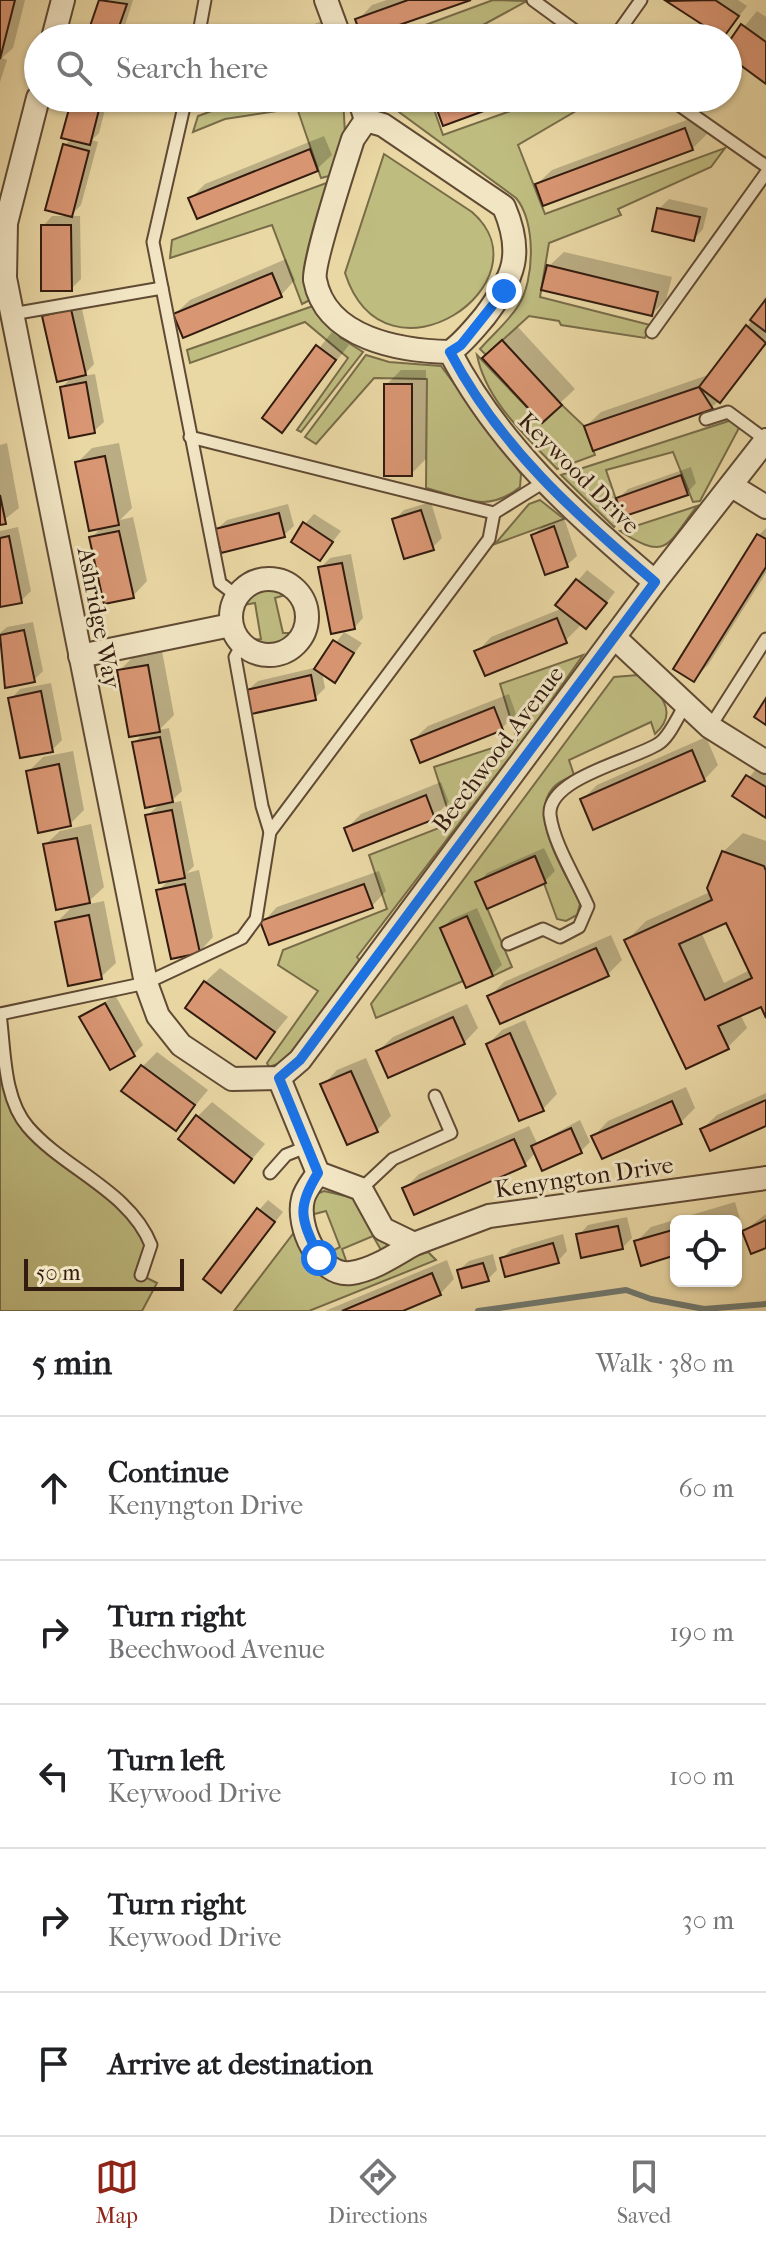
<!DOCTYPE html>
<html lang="en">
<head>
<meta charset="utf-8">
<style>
	body { margin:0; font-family:"IM FELL French Canon",serif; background:#f6f6f6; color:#202124 }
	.controls { position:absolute; right:24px; bottom:24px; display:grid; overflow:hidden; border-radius:12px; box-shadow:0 2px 6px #0004 }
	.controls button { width:72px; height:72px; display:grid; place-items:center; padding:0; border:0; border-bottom:2px solid #e0e0e0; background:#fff; color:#202124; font:40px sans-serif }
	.scale { position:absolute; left:24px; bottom:20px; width:160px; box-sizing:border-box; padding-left:8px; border:4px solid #321b0f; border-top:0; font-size:22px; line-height:28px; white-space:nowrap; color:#321b0f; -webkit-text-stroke:6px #f1e5c4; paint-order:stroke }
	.stop { position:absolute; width:24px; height:24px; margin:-18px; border:6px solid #1a73e8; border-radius:50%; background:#fff }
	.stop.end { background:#1a73e8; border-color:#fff; box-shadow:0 2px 8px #0008 }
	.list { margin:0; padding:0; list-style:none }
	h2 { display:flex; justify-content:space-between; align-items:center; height:104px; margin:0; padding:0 32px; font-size:34px }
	h2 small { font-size:26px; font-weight:400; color:#757577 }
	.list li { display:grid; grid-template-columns:52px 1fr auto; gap:24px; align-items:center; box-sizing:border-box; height:144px; padding:0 32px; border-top:2px solid #e0e0e0 }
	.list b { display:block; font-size:30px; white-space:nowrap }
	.list p { margin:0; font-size:26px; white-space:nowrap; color:#757577 }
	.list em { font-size:26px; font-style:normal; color:#757577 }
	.icon { flex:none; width:44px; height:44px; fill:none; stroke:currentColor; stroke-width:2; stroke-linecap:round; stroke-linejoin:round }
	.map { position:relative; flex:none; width:766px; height:1311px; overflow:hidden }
	.search { position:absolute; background:#fff; box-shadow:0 2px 6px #0004; left:24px; right:24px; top:24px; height:88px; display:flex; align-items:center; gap:20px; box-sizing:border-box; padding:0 28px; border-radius:44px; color:#757577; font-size:30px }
	.sheet { height:824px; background:#fff }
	nav { display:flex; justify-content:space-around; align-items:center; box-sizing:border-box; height:112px; border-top:2px solid #e0e0e0; background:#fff; font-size:22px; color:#757577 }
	nav a { display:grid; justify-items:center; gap:4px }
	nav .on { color:#8f2418 }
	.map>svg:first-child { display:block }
</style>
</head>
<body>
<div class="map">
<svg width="766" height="1311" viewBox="0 0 766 1311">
	<rect width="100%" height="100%" fill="#e9d7a4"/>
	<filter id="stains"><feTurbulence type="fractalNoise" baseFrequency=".0025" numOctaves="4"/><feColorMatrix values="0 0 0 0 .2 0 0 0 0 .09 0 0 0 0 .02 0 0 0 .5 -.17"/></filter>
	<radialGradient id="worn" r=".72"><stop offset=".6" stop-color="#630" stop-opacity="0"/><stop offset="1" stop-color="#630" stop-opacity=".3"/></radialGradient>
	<!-- green -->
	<g fill="#bfbc80" stroke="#786c48" stroke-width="2">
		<path d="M493,0L527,1L459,38H390Z"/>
		<path d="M247,98H343L345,134L333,175L321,178L297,108L225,119L193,132L198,116Z"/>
		<path d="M389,98H430L443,135L547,98H598L518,145L545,214L725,148L711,167L618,209L621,215L549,243L540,297L650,325L645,338L561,325L559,321L529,316L486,355L480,349C492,335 508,322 518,306C535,281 536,221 516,198L399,112Z"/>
		<path d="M384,154L472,212C552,282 385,397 345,273Z"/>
		<path d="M329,182L312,299L302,304L272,225L170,258L172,240Z"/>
		<path d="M313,306L341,338L363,352L301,432L297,430L348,358L305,322L190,363L187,350Z"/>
		<path d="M366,355L389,362L441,366L521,474L520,487C487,514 464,498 426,488L427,379L374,378L316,444L305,437Z"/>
		<path d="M477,355L542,423L562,405L584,426L595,455L557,469C526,436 486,401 477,355Z"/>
		<path d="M732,420L739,428L700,501L693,502L673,452L606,470L622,517L614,527L561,475Z"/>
		<path d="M540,500L564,519L495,544L529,504Z"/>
		<path d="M697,506C667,545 668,562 620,531Z"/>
		<path d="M266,588H276L285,595L275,598L283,633H291L285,646L265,649L252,640L261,639L255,603L244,605L249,595Z"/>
		<path d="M583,655L527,735L357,957L361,962L286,1061L269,1067L267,1063L318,991L278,965L283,950L387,909L369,855L452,823L434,767L517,740L500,684Z"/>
		<path d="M638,675C658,691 681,711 655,734L651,722L569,760L574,775C567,778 558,782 553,788C527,818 567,874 580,904L577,915L566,921L557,919L534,856L476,882L512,967L493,976L467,917L463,981L376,1018L371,1004L614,677Z"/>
		<path d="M0,1014L10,1091L27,1126L132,1214L151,1245L141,1275L157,1283L142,1311H0Z"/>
		<path d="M324,1191L354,1198L392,1244L381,1250L373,1236L342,1249L348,1266L325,1255L340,1247L326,1211L307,1216L314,1195Z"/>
		<path d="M299,1226L317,1271L340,1280L428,1252L436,1260L309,1311H234Z"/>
	</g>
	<!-- shadow -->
	<g fill="#0003" fill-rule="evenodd">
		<path d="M0,0H25L13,48L2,58L7,60L0,82Z"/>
		<path d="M101,0H133L121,38H89Z"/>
		<path d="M387,0H465L364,37L358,20L372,5Z"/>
		<path d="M668,0H738L747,6L722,38Z"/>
		<path d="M757,11L766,17V81L728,54V46Z"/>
		<path d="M332,17L339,38H279Z"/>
		<path d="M74,98H108L99,133L92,140L98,142L81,205L71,215L65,145L72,138Z"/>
		<path d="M700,115L707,134L692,149L537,184L552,170Z"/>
		<path d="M324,136L332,155L317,169L191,198L205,184Z"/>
		<path d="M669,199L708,208L703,229L694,239L659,209Z"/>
		<path d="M52,216H80L81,279L71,289L43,226Z"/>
		<path d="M564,252L672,277L666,300L652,314L549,266Z"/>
		<path d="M286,259L295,280L281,295L175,314L190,300Z"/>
		<path d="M80,300L94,364L83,376L95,374L104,422L94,431L62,387L73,376L45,316L54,307Z"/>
		<path d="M766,302V345L720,400L712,407L594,448L586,426L601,412L711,374Z"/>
		<path d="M518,327L575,389L560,403L499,344Z"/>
		<path d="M332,332L349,345L282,430L264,418Z"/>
		<path d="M401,370H426V459L411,474L386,385Z"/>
		<path d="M7,443L19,508L0,523V445Z"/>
		<path d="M119,443L132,508L120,520L133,517L147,581L133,596L91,538L103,526L77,463L92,448Z"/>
		<path d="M691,467L696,483L687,493L618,499L628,489Z"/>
		<path d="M431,502L442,538L432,548L394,520L404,510Z"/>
		<path d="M288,504L294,526L284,535L217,529L227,520Z"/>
		<path d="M314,514L341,531L320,558L305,524Z"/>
		<path d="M564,518L577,556L567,565L533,535L543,526Z"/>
		<path d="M18,527L31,591L21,601L0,605V531Z"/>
		<path d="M766,528V573L708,665L693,680L759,535Z"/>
		<path d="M351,554L363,618L354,628L320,568L330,558Z"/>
		<path d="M587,570L615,592L595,617L577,619L580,626L565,641L477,652L491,637L563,608L558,604Z"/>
		<path d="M33,622L43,671L34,680L7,686L0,633L7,627Z"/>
		<path d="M344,632L362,643L335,680L322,672L325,688L315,698L248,690L258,681L318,667Z"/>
		<path d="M162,651L174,715L159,730L169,728L182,791L168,804L181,801L194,866L187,873L199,870L213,937L199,952L159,890L170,879L147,816L161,803L134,743L144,733L119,671L133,657Z"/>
		<path d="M51,683L62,740L52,750L11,699L20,689Z"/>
		<path d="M509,694L516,714L502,728L413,740L428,726Z"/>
		<path d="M706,737L718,765L704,780L582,800L597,785Z"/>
		<path d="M73,751L84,810L70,824L28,772L43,757Z"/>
		<path d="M762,761L766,764V816L735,796Z"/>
		<path d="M441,782L449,802L434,817L354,849L346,829L361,814Z"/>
		<path d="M91,824L104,887L85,905L104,901L116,963L101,977L57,922L75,904L45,845L60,831Z"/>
		<path d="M743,833L766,841V1013L762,1005L740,1014L747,1028L728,1047L627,940L646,921L710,892L723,852ZM727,920L750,970L724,983L701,932Z"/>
		<path d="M544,848L555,871L545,881L478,883L487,873Z"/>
		<path d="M379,871L386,891L372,906L263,922L277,907Z"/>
		<path d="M477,908L502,965L492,974L442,928L452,919Z"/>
		<path d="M611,935L622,960L607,975L490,996L504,982Z"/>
		<path d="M220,968L288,1017L256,1056L205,982Z"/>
		<path d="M115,995L143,1045L134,1054L82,1018Z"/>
		<path d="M467,1004L478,1028L464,1043L378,1051L393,1037Z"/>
		<path d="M525,1020L557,1094L543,1109L488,1044L502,1030Z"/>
		<path d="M157,1052L208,1090L176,1129L142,1067Z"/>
		<path d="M366,1058L391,1116L377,1130L323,1085L337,1070Z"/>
		<path d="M686,1087L695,1108L681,1122L594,1136L608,1121Z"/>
		<path d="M766,1093V1124L702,1129L717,1115Z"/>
		<path d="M212,1102L265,1144L234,1180L197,1117Z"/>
		<path d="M580,1120L590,1142L580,1152H536L525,1164L404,1189L419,1174L529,1126L537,1143Z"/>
		<path d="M268,1200L283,1212L221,1290L259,1210Z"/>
		<path d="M735,1202L741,1223L736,1228V1221H676V1253L636,1242L651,1227Z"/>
		<path d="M766,1214V1245L744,1231Z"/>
		<path d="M627,1217L632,1238L622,1248L579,1235L588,1225Z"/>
		<path d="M563,1234L567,1251L558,1261L502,1258L512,1249Z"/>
		<path d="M493,1254L497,1270L488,1279L459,1270L469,1261Z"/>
		<path d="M447,1260L454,1279L440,1294L398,1311H325Z"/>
	</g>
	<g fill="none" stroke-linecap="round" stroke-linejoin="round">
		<!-- stream -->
		<path stroke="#70796f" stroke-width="6" d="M478,1311L626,1290L651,1299L704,1309L766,1304"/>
	</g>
	<!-- building -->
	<g fill="#d99673" stroke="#321b0f" stroke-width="2" fill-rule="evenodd">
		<path d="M0,0H15L0,59Z"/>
		<path d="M99,0L127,4L115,38H86Z"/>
		<path d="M408,0H471L362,38L355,19Z"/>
		<path d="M715,0L739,16L723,38L666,1Z"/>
		<path d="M741,24L766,42V84L728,56V43Z"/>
		<path d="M318,30L321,38H298Z"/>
		<path d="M72,98H102L90,145L61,138Z"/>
		<path d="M453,98H519L443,126L435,104Z"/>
		<path d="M685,128L693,150L543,206L535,184Z"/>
		<path d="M63,144L89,151L72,217L45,210Z"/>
		<path d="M310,149L318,171L197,219L188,198Z"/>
		<path d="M657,208L700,217L694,241L652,231Z"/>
		<path d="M41,225H71L72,291H41Z"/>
		<path d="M547,265L658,292L652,316L541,290Z"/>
		<path d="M272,273L282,297L183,338L173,314Z"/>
		<path d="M766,299V332L750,320Z"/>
		<path d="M71,309L86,375L57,382L42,316Z"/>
		<path d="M746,325L766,343L720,403L699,387Z"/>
		<path d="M502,340L562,405L542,423L482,358Z"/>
		<path d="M316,345L336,360L282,433L262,418Z"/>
		<path d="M86,382L95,433L69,438L60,387Z"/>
		<rect x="384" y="384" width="28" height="92"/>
		<path d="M699,387L713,409L593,451L584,426Z"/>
		<path d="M105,456L119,525L89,531L75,462Z"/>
		<path d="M681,475L688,495L622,517L616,498Z"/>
		<path d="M0,495L6,524L0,525Z"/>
		<path d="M421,510L434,550L404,559L392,519Z"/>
		<path d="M279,513L285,537L221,553L215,529Z"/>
		<path d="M303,522L333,542L320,561L291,542Z"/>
		<path d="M554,526L568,567L545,575L531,535Z"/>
		<path d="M119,531L134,598L104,604L89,537Z"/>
		<path d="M757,534L766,539V567L694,682L673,669Z"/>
		<path d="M9,536L22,603L0,607V538Z"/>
		<path d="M342,563L355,629L331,634L318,567Z"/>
		<path d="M576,579L607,603L586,629L555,605Z"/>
		<path d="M557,618L567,643L485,676L474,651Z"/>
		<path d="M24,630L35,682L5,688L0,635Z"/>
		<path d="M333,640L354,653L335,683L314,669Z"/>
		<path d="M148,665L160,732L129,737L117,670Z"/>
		<path d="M311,675L316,700L251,714L246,690Z"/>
		<path d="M41,691L53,752L20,758L8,698Z"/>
		<path d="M766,698V725L754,717Z"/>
		<path d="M494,707L503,730L420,763L411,740Z"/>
		<path d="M160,737L173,802L145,808L132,742Z"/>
		<path d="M692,750L705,781L593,830L580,799Z"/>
		<path d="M59,764L71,826L38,833L26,771Z"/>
		<path d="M746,775L766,787V818L732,796Z"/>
		<path d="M426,795L435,819L353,851L344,828Z"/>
		<path d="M172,810L185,878L159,883L145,815Z"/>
		<path d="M77,838L90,903L56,910L43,844Z"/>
		<path d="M722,851L764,866L766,871V1018L761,1007L718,1026L729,1049L686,1069L624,940L712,900L707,888ZM726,923L752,978L705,1000L679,944Z"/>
		<path d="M535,856L546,883L487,909L475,882Z"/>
		<path d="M185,884L200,953L171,959L156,890Z"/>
		<path d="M364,884L373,908L269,945L260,921Z"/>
		<path d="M89,915L102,979L68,986L55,922Z"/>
		<path d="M467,916L493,976L466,988L440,928Z"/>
		<path d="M596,948L609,976L500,1024L487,996Z"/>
		<path d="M204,981L275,1032L256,1059L185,1008Z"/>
		<path d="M105,1003L135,1056L110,1070L79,1017Z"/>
		<path d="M453,1017L465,1044L388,1078L376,1051Z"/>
		<path d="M510,1033L544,1111L519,1121L486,1044Z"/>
		<path d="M141,1065L195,1105L176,1131L121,1091Z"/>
		<path d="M351,1071L378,1132L347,1145L320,1084Z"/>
		<path d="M766,1100V1126L710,1151L700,1129Z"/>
		<path d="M672,1101L682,1124L602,1159L591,1136Z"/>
		<path d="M196,1115L252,1159L234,1183L178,1139Z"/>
		<path d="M571,1128L582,1153L542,1171L531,1146Z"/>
		<path d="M514,1139L526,1166L414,1215L402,1188Z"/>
		<path d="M257,1208L275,1222L221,1293L203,1279Z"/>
		<path d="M766,1220V1248L751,1254L742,1231Z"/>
		<path d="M618,1226L623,1249L581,1258L576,1234Z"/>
		<path d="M676,1229V1255L641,1266L634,1241Z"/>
		<path d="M553,1243L559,1263L505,1277L500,1258Z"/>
		<path d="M483,1263L489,1281L462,1288L457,1270Z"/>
		<path d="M432,1273L441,1295L403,1311H342Z"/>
	</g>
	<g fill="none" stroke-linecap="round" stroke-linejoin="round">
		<!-- service casing -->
		<g stroke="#604a34" stroke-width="15">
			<g id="service">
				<path d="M533,0L585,38"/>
				<path d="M198,38L205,0"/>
				<path d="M614,38L641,0"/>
				<path d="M186,98L153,242L220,583L237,596"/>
				<path d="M669,98L766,166"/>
				<path d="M12,314L162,288"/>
				<path d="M652,332L766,173"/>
				<path d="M706,419L728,412L766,440"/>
				<path d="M190,437L494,513L544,482"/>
				<path d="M242,645L235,657L262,806L270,832"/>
				<path d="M710,727L766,639"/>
				<path d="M508,944L543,929L560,937L579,927L588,906C576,878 554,845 550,815C547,778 633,760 658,744C670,737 678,715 686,704"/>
				<path d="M0,1014L146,983L242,938L256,919L270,832L489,539L494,513"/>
				<path d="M0,1014C5,1050 3,1098 28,1127C64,1169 130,1191 151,1245L141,1275"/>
				<path d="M270,1173L286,1155L306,1147"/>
				<path d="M361,1189L393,1159L451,1133L435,1096"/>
			</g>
		</g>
		<!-- minor casing -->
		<g stroke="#604a34" stroke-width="26">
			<g id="minor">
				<path d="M326,0L340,38"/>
				<path d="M53,38L63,0"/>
				<path d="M38,98L6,223L5,278L146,983L158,1016L181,1045L232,1079L279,1078L300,1060L655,582L766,440"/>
				<path d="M359,98L366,120L383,125L504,207C524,254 514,277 485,316C474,329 464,342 450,352"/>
				<path d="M366,120L353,139C346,161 312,265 315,280C326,339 401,351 450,352C499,446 575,514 655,582"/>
				<path d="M732,486L766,507"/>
				<circle cx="269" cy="617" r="38"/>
				<path d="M614,637L710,727L766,762"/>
				<path d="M80,656L231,625"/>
				<path d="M279,1078L318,1173L361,1189L383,1229L414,1244L489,1216L766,1178"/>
				<path d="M318,1173C313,1181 305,1190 303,1199C296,1226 319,1277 351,1273C373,1270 395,1255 414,1244"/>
			</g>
		</g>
		<!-- service -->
		<use href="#service" stroke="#f1e5c4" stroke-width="11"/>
		<!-- minor -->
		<use href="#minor" stroke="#f1e5c4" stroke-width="22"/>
	</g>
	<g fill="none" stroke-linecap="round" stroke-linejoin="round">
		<!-- route -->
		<path stroke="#1a73e8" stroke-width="10" d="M319,1258C302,1219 295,1210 318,1173L279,1078L300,1060L655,582C575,514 499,446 450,352L461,345L504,291"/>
	</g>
	<g text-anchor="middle" stroke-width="6" stroke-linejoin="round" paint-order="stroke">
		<!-- street labels -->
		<g font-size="24" fill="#321b0f" stroke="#f1e5c4">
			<text transform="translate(579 473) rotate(45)" y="8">Keywood Drive</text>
			<text transform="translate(99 618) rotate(79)" y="8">Ashridge Way</text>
			<text transform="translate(498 749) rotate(-53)" y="8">Beechwood Avenue</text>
			<text transform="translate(584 1177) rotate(-8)" y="8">Kenyngton Drive</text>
		</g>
	</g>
	<rect width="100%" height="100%" filter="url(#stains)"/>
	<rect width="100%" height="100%" fill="url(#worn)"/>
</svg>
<div class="controls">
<button><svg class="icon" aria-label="locate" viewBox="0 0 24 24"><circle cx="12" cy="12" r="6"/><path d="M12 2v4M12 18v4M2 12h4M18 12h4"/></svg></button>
</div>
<div class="scale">50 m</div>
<div class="stop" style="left:319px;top:1258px"></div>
<div class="stop end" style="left:504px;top:291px"></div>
<div class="search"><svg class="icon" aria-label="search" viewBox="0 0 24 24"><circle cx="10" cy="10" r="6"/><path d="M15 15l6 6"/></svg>Search here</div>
</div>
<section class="sheet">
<h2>5 min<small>Walk · 380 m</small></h2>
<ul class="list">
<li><svg class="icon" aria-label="ahead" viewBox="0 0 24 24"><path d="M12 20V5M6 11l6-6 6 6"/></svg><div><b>Continue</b><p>Kenyngton Drive</p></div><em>60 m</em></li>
<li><svg class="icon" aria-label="right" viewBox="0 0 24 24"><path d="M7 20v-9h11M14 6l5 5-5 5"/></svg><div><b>Turn right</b><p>Beechwood Avenue</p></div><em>190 m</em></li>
<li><svg class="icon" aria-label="left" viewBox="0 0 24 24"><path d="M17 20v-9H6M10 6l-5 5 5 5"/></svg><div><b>Turn left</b><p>Keywood Drive</p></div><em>100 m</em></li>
<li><svg class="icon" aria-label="right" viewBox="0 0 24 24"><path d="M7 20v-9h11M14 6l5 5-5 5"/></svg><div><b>Turn right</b><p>Keywood Drive</p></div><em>30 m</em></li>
<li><svg class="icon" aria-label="arrive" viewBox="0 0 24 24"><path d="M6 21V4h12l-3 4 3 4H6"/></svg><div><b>Arrive at destination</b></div></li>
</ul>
</section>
<nav>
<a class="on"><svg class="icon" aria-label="map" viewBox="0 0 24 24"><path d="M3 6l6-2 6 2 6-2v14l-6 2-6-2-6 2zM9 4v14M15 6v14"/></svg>Map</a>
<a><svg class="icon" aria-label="directions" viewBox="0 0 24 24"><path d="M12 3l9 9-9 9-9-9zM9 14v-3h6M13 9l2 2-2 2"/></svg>Directions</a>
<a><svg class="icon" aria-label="saved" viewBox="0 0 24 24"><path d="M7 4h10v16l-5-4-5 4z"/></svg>Saved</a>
</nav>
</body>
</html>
